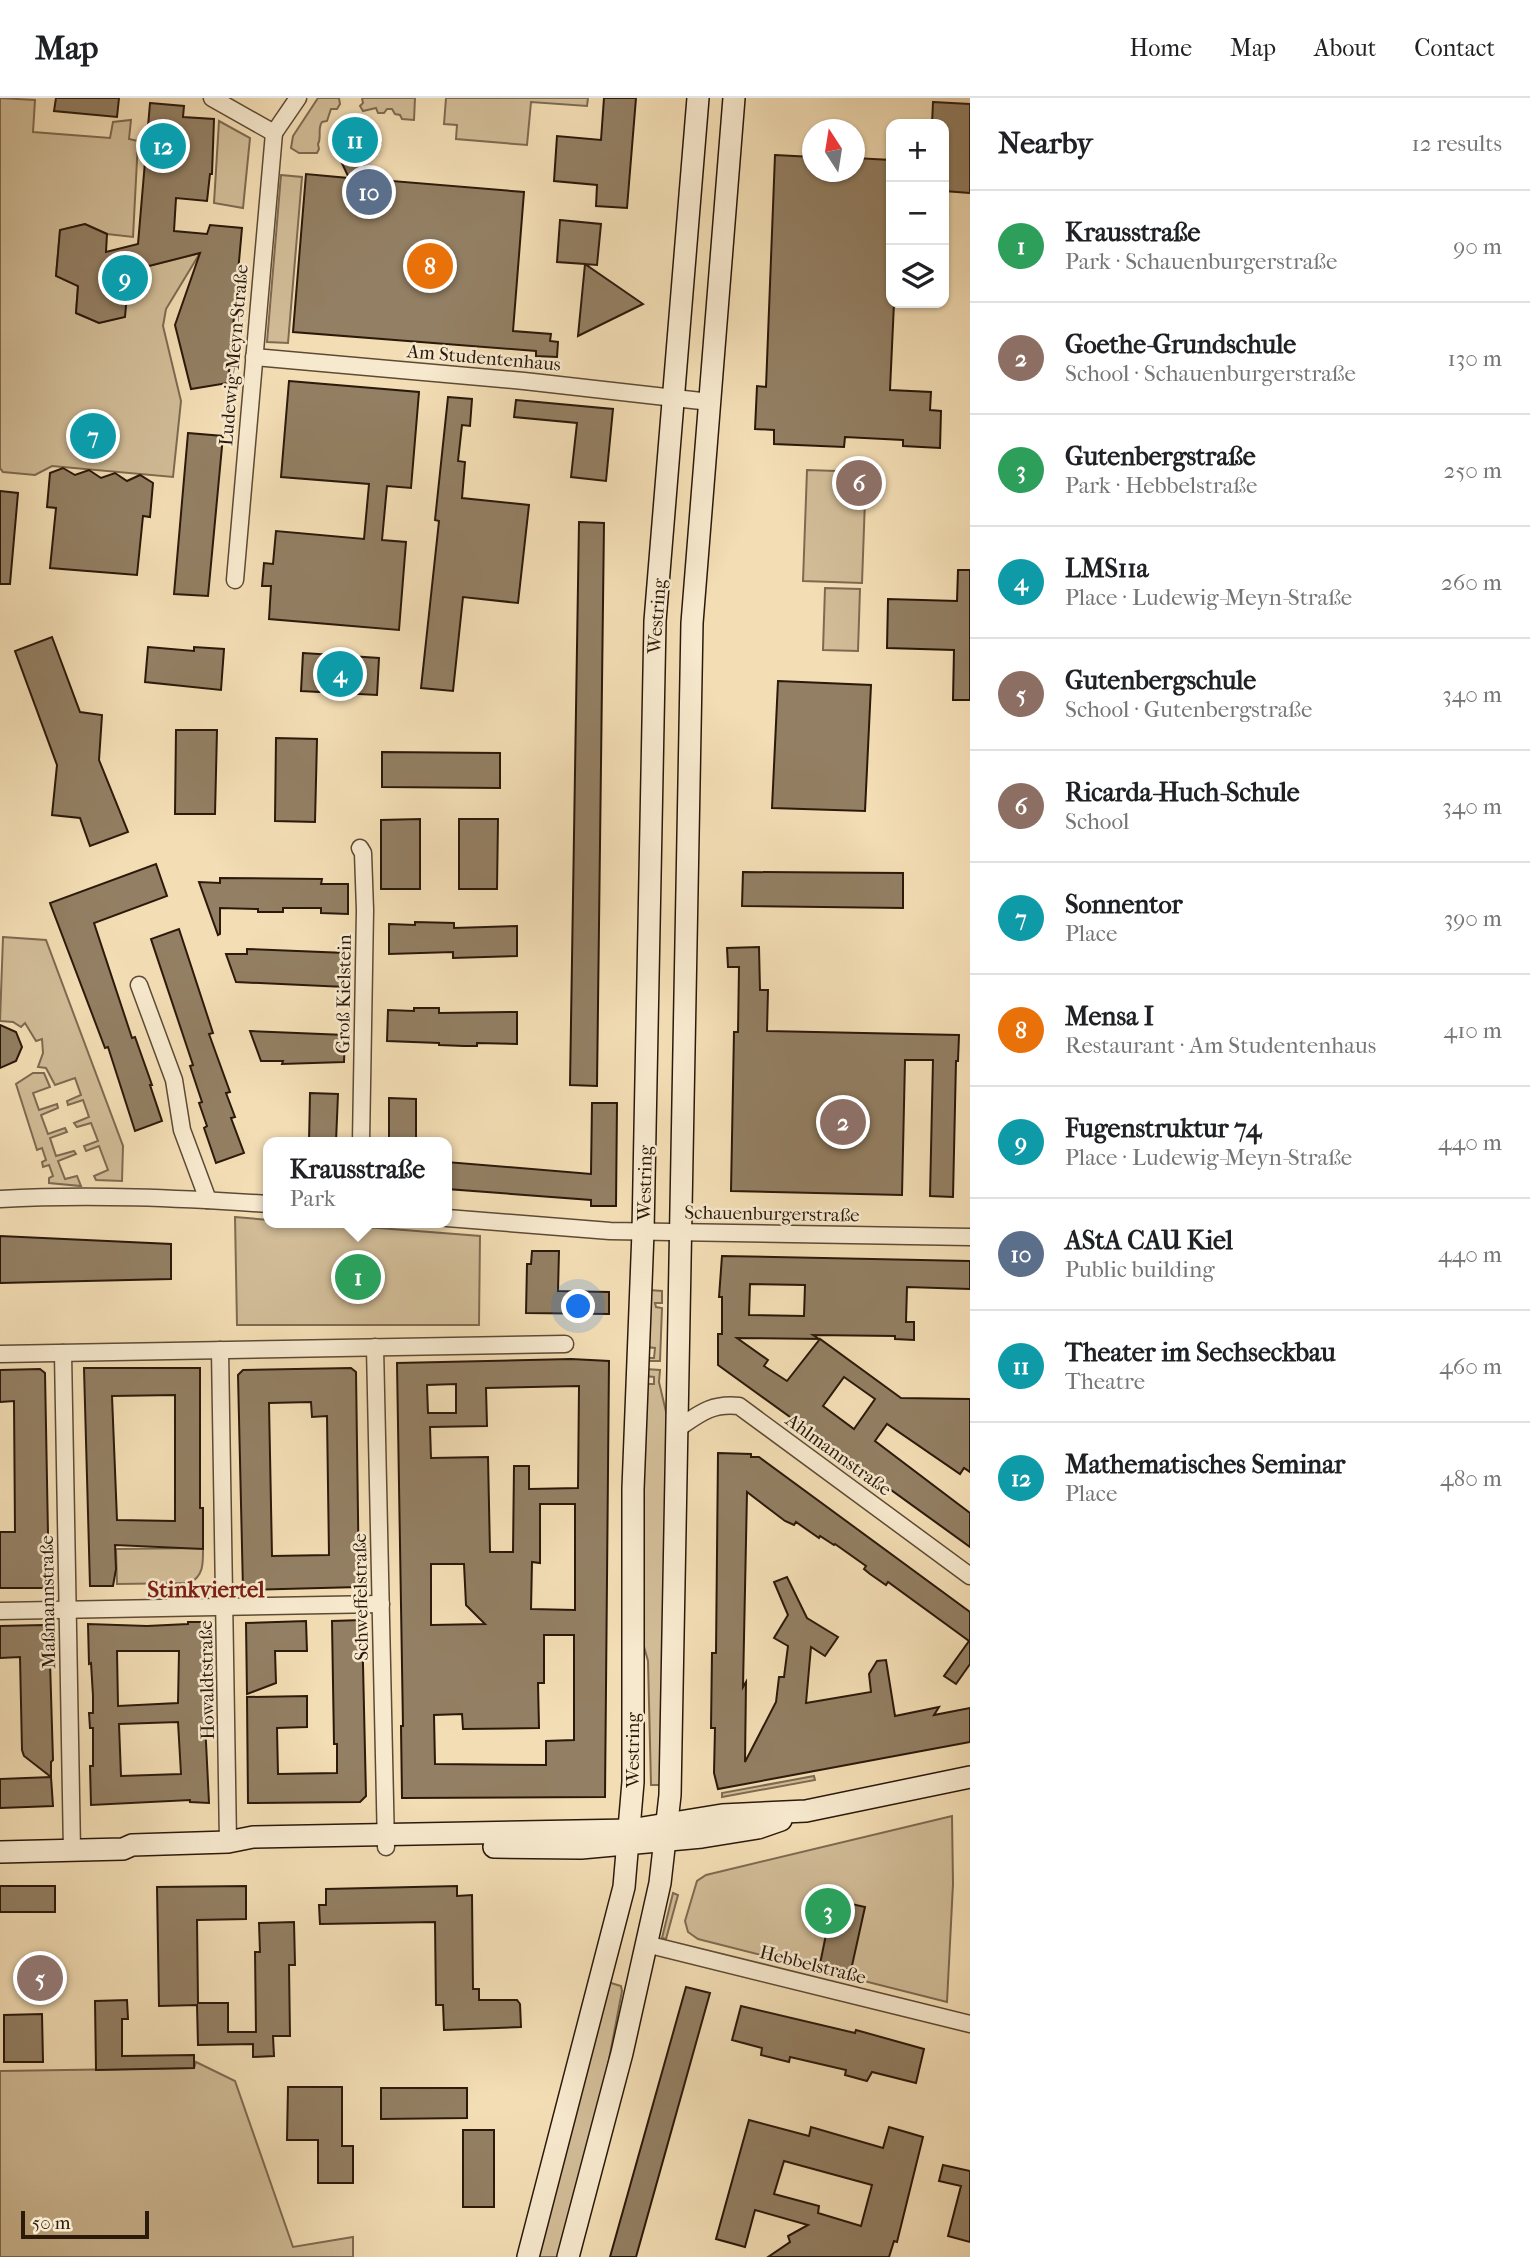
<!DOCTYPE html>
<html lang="en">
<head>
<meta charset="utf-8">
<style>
	body { margin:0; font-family:"IM FELL French Canon",serif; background:#f2f2f2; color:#202124 }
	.controls { position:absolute; right:21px; top:21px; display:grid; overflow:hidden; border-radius:14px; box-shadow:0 2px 5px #0004 }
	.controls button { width:63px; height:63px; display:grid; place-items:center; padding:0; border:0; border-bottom:2px solid #e0e0e0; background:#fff; color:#202124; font:35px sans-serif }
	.compass { position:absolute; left:802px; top:21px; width:63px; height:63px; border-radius:50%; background:#fff; box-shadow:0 2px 5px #0004; rotate:348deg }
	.scale { position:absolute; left:21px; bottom:18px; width:128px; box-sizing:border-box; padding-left:7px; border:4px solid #2b190b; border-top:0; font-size:19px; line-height:24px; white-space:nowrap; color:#2b190b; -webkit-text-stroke:5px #f7e9ce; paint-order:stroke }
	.you { position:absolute; left:579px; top:1209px; width:24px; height:24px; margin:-18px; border:5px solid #fff; border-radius:50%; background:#1a73e8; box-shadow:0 0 0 10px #1a73e833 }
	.badge { display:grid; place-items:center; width:46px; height:46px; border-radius:50%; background:#b45309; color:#fff; font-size:23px; font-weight:700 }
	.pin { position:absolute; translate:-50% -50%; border:4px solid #fff; box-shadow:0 2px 7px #0006 }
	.popup { position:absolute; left:263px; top:1039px; width:189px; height:91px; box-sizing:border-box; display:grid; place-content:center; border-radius:14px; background:#fff; filter:drop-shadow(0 2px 5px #0005); font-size:23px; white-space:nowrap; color:#757577 }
	.popup b { font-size:26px; color:#202124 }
	.popup::after { content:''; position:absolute; left:50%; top:100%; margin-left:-14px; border:14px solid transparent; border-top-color:#fff }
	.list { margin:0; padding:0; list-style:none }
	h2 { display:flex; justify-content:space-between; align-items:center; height:91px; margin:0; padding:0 28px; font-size:30px }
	h2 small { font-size:23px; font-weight:400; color:#757577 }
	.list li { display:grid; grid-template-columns:46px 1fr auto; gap:21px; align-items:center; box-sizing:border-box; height:112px; padding:0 28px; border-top:2px solid #e0e0e0 }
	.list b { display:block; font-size:26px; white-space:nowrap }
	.list p { margin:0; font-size:23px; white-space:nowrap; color:#757577 }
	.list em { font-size:23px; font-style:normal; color:#757577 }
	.icon { flex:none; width:38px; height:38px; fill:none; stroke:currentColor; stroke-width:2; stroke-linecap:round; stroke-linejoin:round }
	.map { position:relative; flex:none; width:970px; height:2159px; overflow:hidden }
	header { display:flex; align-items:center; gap:42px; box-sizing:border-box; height:98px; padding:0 35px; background:#fff; border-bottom:2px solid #e0e0e0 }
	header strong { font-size:33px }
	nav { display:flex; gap:38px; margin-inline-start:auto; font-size:24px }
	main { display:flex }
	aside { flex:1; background:#fff }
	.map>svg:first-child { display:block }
</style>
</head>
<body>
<header>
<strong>Map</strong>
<nav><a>Home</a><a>Map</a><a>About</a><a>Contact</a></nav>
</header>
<main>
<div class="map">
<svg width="970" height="2159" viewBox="0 0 970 2159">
	<rect width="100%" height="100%" fill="#f3ddb4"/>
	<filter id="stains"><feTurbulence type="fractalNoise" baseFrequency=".00286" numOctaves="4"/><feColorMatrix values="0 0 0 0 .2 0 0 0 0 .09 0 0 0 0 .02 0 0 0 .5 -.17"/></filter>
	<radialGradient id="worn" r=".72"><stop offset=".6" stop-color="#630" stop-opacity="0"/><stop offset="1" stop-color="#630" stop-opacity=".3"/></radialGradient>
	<!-- green -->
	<g fill="#d1bc97" stroke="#7e6a51" stroke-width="2">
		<path d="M0,0L35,2L33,34L110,40L113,24L131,22L129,41L138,43L133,139L107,136L85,126L60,132L56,178L78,188L76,215L99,225L124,219L129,173L200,155L166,211L163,228L181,303L173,379L52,368L35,377L3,374L0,370Z"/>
		<path d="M318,0H339L340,6L337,11H331L327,23L322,24C317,31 322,39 318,46L319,51L317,55H299L291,50L293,38Z"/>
		<path d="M362,0H415L414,22L402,21L400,17L395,16L392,11H387L384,15H378L376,10L363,13L360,8L363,5Z"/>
		<path d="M446,0H588L587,8L531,4L527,47L456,41L457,27L444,26Z"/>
		<path d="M219,23L250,40L243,110L214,105Z"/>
		<path d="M281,77L302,79L288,245L267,244Z"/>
		<path d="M807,372L866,374L862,485L803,483Z"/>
		<path d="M825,490L860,491L858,553L823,552Z"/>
		<path d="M3,839L46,842L123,1048L122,1083L96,1082L94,1078L108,1072L99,1048L86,1053L84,1048L98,1043L91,1025L77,1029L74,1025L89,1019L83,1002L68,1007L67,1003L81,997L75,980L55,987L46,970L38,969L43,955L42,941L36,943L25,925L21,929L13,924L0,923Z"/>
		<path d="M33,975H44L50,989L33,995L39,1012L57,1006L58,1010L41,1017L48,1036L65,1030L67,1034L50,1040L56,1058L74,1053L76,1056L58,1063L65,1081L77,1078L81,1088L49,1085V1080L53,1078L49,1067L43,1069L42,1064L46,1062L42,1050L37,1052L16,986Z"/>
		<path d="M235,1119L269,1122V1125H315L480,1138L479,1227H237Z"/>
		<path d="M649,1192L662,1193V1205H655L656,1209L662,1210L660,1263H646V1260H654L655,1250L646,1249Z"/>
		<path d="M645,1271L660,1272L659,1284L667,1318L662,1687H651L648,1563L641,1538L645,1286H654V1279L645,1278Z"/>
		<path d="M203,1450C203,1465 204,1477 190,1485L117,1486L116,1451Z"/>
		<path d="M814,1678L815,1682L722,1699V1695Z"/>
		<path d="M952,1718L953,1786L947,1904L698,1841L688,1834L685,1823L697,1783L706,1777Z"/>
		<path d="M673,1795L678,1797L666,1841L662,1840Z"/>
		<path d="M611,1885L621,1888L622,1893L599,2014L559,2159H534L607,1888Z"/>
		<path d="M196,1964L235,1983L293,2149L353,2139V2159H0V1973L194,1970Z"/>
	</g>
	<!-- building -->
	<g fill="#937f63" stroke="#2b190b" stroke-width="2" fill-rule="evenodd">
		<path d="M56,0H119L117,19L54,13Z"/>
		<path d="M604,0H636L627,110L596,108L597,87L554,83L557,38L601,42Z"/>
		<path d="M933,4L970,6V95L944,93V26H932Z"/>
		<path d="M150,5L184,8L183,19L214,21L212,76H210L207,103L176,100L174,133L207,136L210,127L242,130L228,285L191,291L175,227L200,155L129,173L125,219L99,225L76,215L78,188L56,178L60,132L85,126L107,136L106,154L138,146Z"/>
		<path d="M345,19L370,21L381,45L355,80L524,94L513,233L551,236L550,243L558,244L557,259L536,258V253L293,234L306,76L349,80L330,40Z"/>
		<path d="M775,57L813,59V74H855V60L891,62V205H894L890,292L931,294L930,312L941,313L940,350L903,348V342L845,339L844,349L774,346V332L755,331L757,288L766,289Z"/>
		<path d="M560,122L601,126L597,167L585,166L643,206L578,238L585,166L557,164Z"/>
		<path d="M289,283L419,294L411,390L387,388L382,442L406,444L399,532L269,521L271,488H262L264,465L273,466L276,433L364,441L369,386L281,379Z"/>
		<path d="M448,299L472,301L470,328L462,327L458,363L465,364L462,400L529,407L518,505L463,499L453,593L421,590L439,423L435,422Z"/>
		<path d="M516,302L613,311L606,383L571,379L577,325L514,319Z"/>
		<path d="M188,335L223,338L208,498L174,496Z"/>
		<path d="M63,370L75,377L89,372L101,380L115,375L127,383L140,377L153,385L150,419L143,418L137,477L50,470L56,410L47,409L50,375Z"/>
		<path d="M0,393L18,395L10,486H0Z"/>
		<path d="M579,424L604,425L597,988L570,987Z"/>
		<path d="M958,472H970V602H953L954,552L887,550L888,501L957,503Z"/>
		<path d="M52,539L80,614L102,617L99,662L128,734L90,748L80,720L52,717L57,667L15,553Z"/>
		<path d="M148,549L194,553V549L224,551L221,592L145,584Z"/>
		<path d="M303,555L379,560L377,597L301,593Z"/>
		<path d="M778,583L871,587L865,713L772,710Z"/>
		<path d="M176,632H217L215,716H175Z"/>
		<path d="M276,640L317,641L315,724L275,723Z"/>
		<path d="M382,654L500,655V690L382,689Z"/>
		<path d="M420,721V791H381V722Z"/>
		<path d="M459,721H498L497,791H459Z"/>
		<path d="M156,766L167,798L94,825L132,940L135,939L152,987H150L162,1023L135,1033L108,949L105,950L50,805Z"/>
		<path d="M743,774L903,775V810L742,808Z"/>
		<path d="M220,780L322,781L321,786H348V816L321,815V810H283V814H258V811L220,810V836L218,837L199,784L220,785Z"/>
		<path d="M415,824L454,825V830L517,828V858L453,860V854L389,856V826L415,827Z"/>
		<path d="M179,831L213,935L209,936L230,994L226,995L235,1019L231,1020L244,1055L216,1065L204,1030L207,1028L199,1005L202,1004L190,968L193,967L151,841Z"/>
		<path d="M759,849L760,892H768L767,933L959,937L958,963H956L953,1099L930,1098L933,962H905L902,1097L731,1093L734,934H738L739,869H728L727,850Z"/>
		<path d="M247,851L346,855L345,889L236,884L226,856H247Z"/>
		<path d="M414,910H439V915L517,914V946L477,945V948H464L439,947V945L387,943L388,912L414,913Z"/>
		<path d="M0,927L16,934L22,949L16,963L0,970Z"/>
		<path d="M250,933L345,937L344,964L282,966L283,963H261Z"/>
		<path d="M310,995L338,996L336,1044H309Z"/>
		<path d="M389,1000L416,1001V1044H389Z"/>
		<path d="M592,1005H617L616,1108H591V1102L447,1091V1064L591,1076Z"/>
		<path d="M0,1138L171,1146V1181L0,1185Z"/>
		<path d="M532,1153H559L558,1193L609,1194V1216L526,1215L527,1166H531Z"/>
		<path d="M722,1158L970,1163V1191L907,1189L906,1224H914V1242L895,1241V1238L813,1237L819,1241L737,1240L768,1262L764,1268L787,1283L820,1241L901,1300L970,1301V1374L964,1370L960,1376L887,1326L875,1343L970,1415V1449L718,1267V1236H722V1199H719ZM750,1186L805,1187L804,1218L749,1217ZM844,1279L875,1301L854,1331L823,1308Z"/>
		<path d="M571,1261L609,1263L605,1699L402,1700L401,1628H403L397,1265ZM456,1286V1315H428L427,1287ZM579,1288L578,1390L529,1391V1368H514L513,1454H490L488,1359L431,1360L430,1329L487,1328L486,1290ZM540,1406H575V1512L531,1511L532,1464L540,1465ZM431,1466H464L466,1507L485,1526L431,1527ZM544,1537H574V1642L546,1643V1667L435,1666L434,1617L462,1616L463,1631L539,1630L538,1585H544Z"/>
		<path d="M84,1270H200V1410H203V1451L115,1447L116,1471L113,1488H90ZM175,1297V1423L117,1422L112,1298Z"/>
		<path d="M351,1270L356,1274L359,1489L243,1492L238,1277L243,1272ZM311,1304L312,1319L327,1318L329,1457L272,1458L269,1305Z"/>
		<path d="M40,1271L45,1275L49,1490H0V1434H15L14,1303L0,1304V1272Z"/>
		<path d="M718,1355L751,1356V1359H759L970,1514V1566L956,1586L944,1578L969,1543L888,1484L886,1487L870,1476L864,1471L866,1468L835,1446L834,1447L820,1438L819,1440L796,1424L794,1427L785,1423L747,1394L743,1589L746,1584L745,1664L776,1604L779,1579H784L788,1548L774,1540L788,1517L774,1484L787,1479L807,1520L838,1539L825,1558L811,1549L806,1605L871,1594L869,1576L877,1563L886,1562L895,1618L939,1609L934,1617L970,1610V1644L718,1691L714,1675L715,1630H711L712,1555H716Z"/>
		<path d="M362,1522L366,1698L360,1704L248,1705L247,1599L307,1598V1629L277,1630L278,1676L337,1675V1646H334L332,1523Z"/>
		<path d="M306,1523L307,1553H275L276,1585L247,1596L246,1525Z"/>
		<path d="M188,1524H206L204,1603H207V1624H205L209,1705L190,1704V1702L91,1707L90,1668H93V1630H90L89,1615H93V1598L91,1565L89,1566L88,1526L147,1528L188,1526ZM117,1553H179L178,1605L118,1608ZM178,1624L181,1676L121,1678L119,1626Z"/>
		<path d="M44,1527L49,1531L53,1662L51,1664V1679L24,1658L22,1652L20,1559L0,1560V1528Z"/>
		<path d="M51,1679L53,1708L0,1710V1681Z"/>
		<rect x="0" y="1788" width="55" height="26"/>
		<path d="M246,1788V1821L197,1822L198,1905H228V1934H256L255,1854H260L259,1825L294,1824L295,1867H289L290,1938H273L274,1958L253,1959V1946L198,1947L197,1907L159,1908L157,1789Z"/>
		<path d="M457,1788V1798L472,1797L473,1891H479V1902H517L520,1906L521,1929L444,1932L443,1907H436L435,1824L320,1826L319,1807H326V1791Z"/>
		<path d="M833,1802L865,1809L851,1872L820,1866Z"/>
		<path d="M686,1889L710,1895L636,2159H610Z"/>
		<path d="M127,1902L128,1921H122V1958L194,1957V1970L96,1972L95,1903Z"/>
		<path d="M741,1908L855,1935L856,1932L924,1951L916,1985L872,1974L867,1983L845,1977L846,1972L790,1959L789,1964L761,1957L762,1950L732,1942Z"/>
		<path d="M42,1916L43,1964H4V1917Z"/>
		<path d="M288,1989H342V2048H353V2085H318V2042H287Z"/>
		<path d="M381,1990H467V2020L381,2021Z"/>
		<path d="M749,2022L809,2038L811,2029L883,2050L889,2029L923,2039L897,2144L894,2143L889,2159H768L790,2144L788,2138L808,2127L755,2112L745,2149L716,2141ZM784,2063L872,2087L861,2128L818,2115L819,2108L774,2096Z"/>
		<rect x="463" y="2032" width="31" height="77"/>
		<path d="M943,2067L970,2073V2144L948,2138L961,2088L939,2083Z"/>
	</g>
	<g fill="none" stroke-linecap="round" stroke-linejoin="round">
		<!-- street casing -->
		<g stroke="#5d4a35" stroke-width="19">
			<g id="street">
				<path d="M212,0L274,35"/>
				<path d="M274,35L298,0"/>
				<path d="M254,259L524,283L710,304"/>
				<path d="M235,482L274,35"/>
				<path d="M360,750L363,755L365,812L361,1044"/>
				<path d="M139,887L174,982L182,1032L208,1102"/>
				<path d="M0,1101C90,1096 179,1100 269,1106"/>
				<path d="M447,1120L610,1133L970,1139"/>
				<path d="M375,1249L386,1749"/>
				<path d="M220,1252L228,1744"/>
				<path d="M63,1255L72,1753"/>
				<path d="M0,1256L565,1246"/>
				<path d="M677,1331C699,1316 711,1305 739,1308L970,1478"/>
				<path d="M0,1513L381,1506"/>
				<path d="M646,1846L970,1926"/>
			</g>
		</g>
		<!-- secondary casing -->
		<g stroke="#2b190b" stroke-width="24">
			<g id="secondary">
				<path d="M494,1749L581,1750L702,1739L758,1730L781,1722"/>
				<path d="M0,1754L123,1751L132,1747L228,1744L253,1739L630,1732L722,1717L806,1713L970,1679"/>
				<path d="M528,2159L624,1789L633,1684V1391L643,1134L655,523L698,0"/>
				<path d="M568,2159L622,1955L660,1785L670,1697L692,525L734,0"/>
			</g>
		</g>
		<!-- street -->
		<use href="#street" stroke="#f7e9ce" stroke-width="16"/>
		<!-- secondary -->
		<use href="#secondary" stroke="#f7e9ce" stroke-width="21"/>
	</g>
	<g text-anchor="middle" stroke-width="5" stroke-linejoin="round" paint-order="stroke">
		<!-- street labels -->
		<g font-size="19" fill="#2b190b" stroke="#f7e9ce">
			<text transform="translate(233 257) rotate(-85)" y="7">Ludewig-Meyn-Straße</text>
			<text transform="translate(484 259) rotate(5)" y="7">Am Studentenhaus</text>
			<text transform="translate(656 518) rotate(-86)" y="7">Westring</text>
			<text transform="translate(343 896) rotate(-89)" y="7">Groß Kielstein</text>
			<text transform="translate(644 1085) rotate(-89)" y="7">Westring</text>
			<text transform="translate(772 1115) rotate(1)" y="7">Schauenburgerstraße</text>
			<text transform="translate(839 1356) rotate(36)" y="7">Ahlmannstraße</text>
			<text transform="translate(360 1499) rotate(-91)" y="7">Schweffelstraße</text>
			<text transform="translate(47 1504) rotate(-91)" y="7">Maßmannstraße</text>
			<text transform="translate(206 1582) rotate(-91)" y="7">Howaldtstraße</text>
			<text transform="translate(632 1652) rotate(-90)" y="7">Westring</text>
			<text transform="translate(813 1866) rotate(14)" y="7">Hebbelstraße</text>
		</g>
		<!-- quarter labels -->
		<g font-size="23" font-weight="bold" fill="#7a1f14" stroke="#f7e9ce">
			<text x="206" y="1499">Stinkviertel</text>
		</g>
	</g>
	<rect width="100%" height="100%" filter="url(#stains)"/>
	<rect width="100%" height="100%" fill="url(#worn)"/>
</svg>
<div class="controls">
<button>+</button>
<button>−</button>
<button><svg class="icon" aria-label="layers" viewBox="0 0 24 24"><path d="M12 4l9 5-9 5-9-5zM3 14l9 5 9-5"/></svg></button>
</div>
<svg class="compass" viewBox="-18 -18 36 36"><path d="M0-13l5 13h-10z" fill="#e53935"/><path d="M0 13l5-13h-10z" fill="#757577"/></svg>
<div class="scale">50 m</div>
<div class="you"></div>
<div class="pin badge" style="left:358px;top:1179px;background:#2e9e5b">1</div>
<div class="popup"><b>Krausstraße</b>Park</div>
<div class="pin badge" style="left:843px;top:1024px;background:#8d6e63">2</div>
<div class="pin badge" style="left:828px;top:1813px;background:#2e9e5b">3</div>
<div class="pin badge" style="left:340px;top:576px;background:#0f9aa8">4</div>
<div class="pin badge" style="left:40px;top:1880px;background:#8d6e63">5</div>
<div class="pin badge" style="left:859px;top:385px;background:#8d6e63">6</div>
<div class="pin badge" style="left:93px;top:338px;background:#0f9aa8">7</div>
<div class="pin badge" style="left:430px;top:168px;background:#e8710a">8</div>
<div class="pin badge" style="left:125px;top:180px;background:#0f9aa8">9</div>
<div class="pin badge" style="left:369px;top:94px;background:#5c6f8a">10</div>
<div class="pin badge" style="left:355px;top:42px;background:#0f9aa8">11</div>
<div class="pin badge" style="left:163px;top:48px;background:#0f9aa8">12</div>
</div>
<aside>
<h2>Nearby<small>12 results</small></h2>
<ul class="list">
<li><span class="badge" style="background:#2e9e5b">1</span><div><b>Krausstraße</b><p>Park · Schauenburgerstraße</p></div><em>90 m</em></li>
<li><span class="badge" style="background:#8d6e63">2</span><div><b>Goethe-Grundschule</b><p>School · Schauenburgerstraße</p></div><em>130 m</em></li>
<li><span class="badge" style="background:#2e9e5b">3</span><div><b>Gutenbergstraße</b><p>Park · Hebbelstraße</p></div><em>250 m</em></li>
<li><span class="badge" style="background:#0f9aa8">4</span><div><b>LMS11a</b><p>Place · Ludewig-Meyn-Straße</p></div><em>260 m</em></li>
<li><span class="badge" style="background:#8d6e63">5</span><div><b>Gutenbergschule</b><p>School · Gutenbergstraße</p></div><em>340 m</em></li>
<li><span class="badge" style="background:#8d6e63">6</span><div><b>Ricarda-Huch-Schule</b><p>School</p></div><em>340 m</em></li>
<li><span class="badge" style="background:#0f9aa8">7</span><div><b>Sonnentor</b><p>Place</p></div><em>390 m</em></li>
<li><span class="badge" style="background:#e8710a">8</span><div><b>Mensa I</b><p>Restaurant · Am Studentenhaus</p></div><em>410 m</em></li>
<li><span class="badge" style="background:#0f9aa8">9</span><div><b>Fugenstruktur 74</b><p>Place · Ludewig-Meyn-Straße</p></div><em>440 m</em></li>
<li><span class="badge" style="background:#5c6f8a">10</span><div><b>AStA CAU Kiel</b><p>Public building</p></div><em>440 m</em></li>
<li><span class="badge" style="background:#0f9aa8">11</span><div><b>Theater im Sechseckbau</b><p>Theatre</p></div><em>460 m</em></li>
<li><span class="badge" style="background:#0f9aa8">12</span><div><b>Mathematisches Seminar</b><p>Place</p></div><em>480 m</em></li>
</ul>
</aside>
</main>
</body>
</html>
